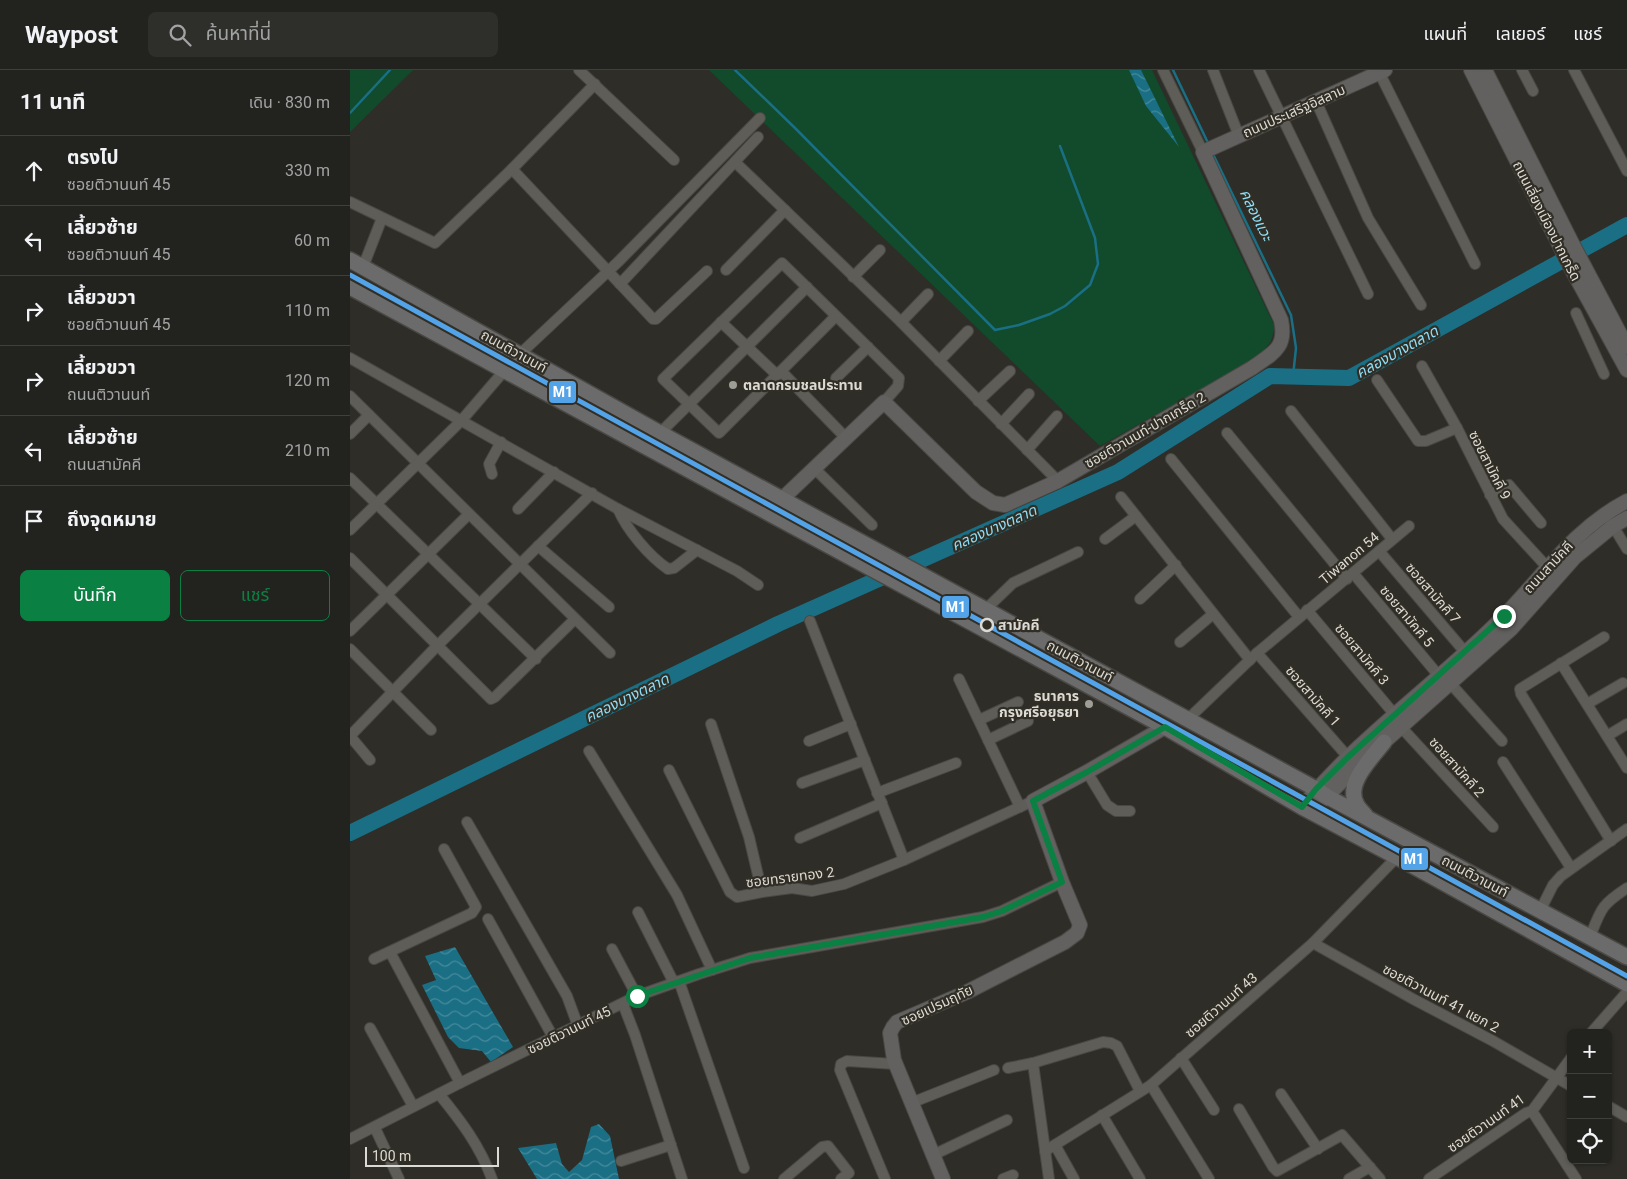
<!DOCTYPE html>
<html lang="th">
<head>
<meta charset="utf-8">
<style>
	body { margin:0; font-family:Roboto,"Noto Sans Thai",sans-serif; background:#2e2f2b; color:#f1f3f6 }
	.controls { position:absolute; right:15px; bottom:15px; display:grid; overflow:hidden; border-radius:8px; box-shadow:0 1px 4px #0004 }
	.controls button { width:45px; height:45px; display:grid; place-items:center; padding:0; border:0; border-bottom:1px solid #3f3f3c; background:#22221e; color:#f1f3f6; font:25px sans-serif }
	.scale { position:absolute; left:15px; bottom:12px; width:134px; box-sizing:border-box; padding-left:5px; border:2px solid #dcdad4; border-top:0; font-size:14px; line-height:18px; white-space:nowrap; color:#dcdad4; -webkit-text-stroke:4px #312e25; paint-order:stroke }
	.stop { position:absolute; width:15px; height:15px; margin:-11px; border:4px solid #0b8043; border-radius:50%; background:#fff }
	.stop.end { background:#0b8043; border-color:#fff; box-shadow:0 1px 5px #0008 }
	.list { margin:0; padding:0; list-style:none }
	h2 { display:flex; justify-content:space-between; align-items:center; height:65px; margin:0; padding:0 20px; font-size:21px }
	h2 small { font-size:16px; font-weight:400; color:#a2a4a4 }
	.list li { display:grid; grid-template-columns:32px 1fr auto; gap:15px; align-items:center; box-sizing:border-box; height:70px; padding:0 20px; border-top:1px solid #3f3f3c }
	.list b { display:block; font-size:19px; white-space:nowrap }
	.list p { margin:0; font-size:16px; white-space:nowrap; color:#a2a4a4 }
	.list em { font-size:16px; font-style:normal; color:#a2a4a4 }
	.actions { display:flex; gap:10px; padding:15px 20px }
	.actions a { flex:1; padding:11px 0; border:1px solid #0b8043; border-radius:8px; text-align:center; font-size:18px; color:#0b8043 }
	.actions .main { background:#0b8043; color:#fff }
	.icon { flex:none; width:28px; height:28px; fill:none; stroke:currentColor; stroke-width:2; stroke-linecap:round; stroke-linejoin:round }
	.map { position:relative; flex:none; width:1277px; height:1109px; overflow:hidden }
	header { display:flex; align-items:center; gap:30px; box-sizing:border-box; height:70px; padding:0 25px; background:#22221e; border-bottom:1px solid #3f3f3c }
	header strong { font-size:24px }
	nav { display:flex; gap:28px; margin-inline-start:auto; font-size:18px }
	.search { width:350px; height:45px; background:#2e2f2b; display:flex; align-items:center; gap:12px; box-sizing:border-box; padding:0 18px; border-radius:8px; color:#a2a4a4; font-size:19px }
	main { display:flex }
	aside { flex:1; background:#22221e }
	.map>svg:first-child { display:block }
</style>
</head>
<body>
<header>
<strong>Waypost</strong>
<div class="search"><svg class="icon" aria-label="search" viewBox="0 0 24 24"><circle cx="10" cy="10" r="6"/><path d="M15 15l6 6"/></svg>ค้นหาที่นี่</div>
<nav><a>แผนที่</a><a>เลเยอร์</a><a>แชร์</a></nav>
</header>
<main>
<aside>
<h2>11 นาที<small>เดิน · 830 m</small></h2>
<ul class="list">
<li><svg class="icon" aria-label="ahead" viewBox="0 0 24 24"><path d="M12 20V5M6 11l6-6 6 6"/></svg><div><b>ตรงไป</b><p>ซอยติวานนท์ 45</p></div><em>330 m</em></li>
<li><svg class="icon" aria-label="left" viewBox="0 0 24 24"><path d="M17 20v-9H6M10 6l-5 5 5 5"/></svg><div><b>เลี้ยวซ้าย</b><p>ซอยติวานนท์ 45</p></div><em>60 m</em></li>
<li><svg class="icon" aria-label="right" viewBox="0 0 24 24"><path d="M7 20v-9h11M14 6l5 5-5 5"/></svg><div><b>เลี้ยวขวา</b><p>ซอยติวานนท์ 45</p></div><em>110 m</em></li>
<li><svg class="icon" aria-label="right" viewBox="0 0 24 24"><path d="M7 20v-9h11M14 6l5 5-5 5"/></svg><div><b>เลี้ยวขวา</b><p>ถนนติวานนท์</p></div><em>120 m</em></li>
<li><svg class="icon" aria-label="left" viewBox="0 0 24 24"><path d="M17 20v-9H6M10 6l-5 5 5 5"/></svg><div><b>เลี้ยวซ้าย</b><p>ถนนสามัคคี</p></div><em>210 m</em></li>
<li><svg class="icon" aria-label="arrive" viewBox="0 0 24 24"><path d="M6 21V4h12l-3 4 3 4H6"/></svg><div><b>ถึงจุดหมาย</b></div></li>
</ul>
<div class="actions"><a class="main">บันทึก</a><a>แชร์</a></div>
</aside>
<div class="map">
<svg width="1277" height="1109" viewBox="0 0 1277 1109">
	<defs>
		<pattern id="water-waves" width="16" height="10" patternUnits="userSpaceOnUse" patternTransform="scale(1.25)"><rect width="16" height="10" fill="#1a6f85"/><path d="M0 5q4-4 8 0t8 0" fill="none" stroke="#468a9b"/></pattern>
	</defs>
	<rect width="100%" height="100%" fill="#2e2d28"/>
	<!-- grass -->
	<g fill="#114b2b">
		<path d="M0,0H63L0,62Z"/>
		<path d="M359,0H802L925,257L921,271L910,286L750,376Z"/>
	</g>
	<!-- water -->
	<g fill="url(#water-waves)">
		<path d="M779,0H791L829,77L796,36Z"/>
		<path d="M105,877L163,977L141,992L132,981L109,978L98,967L72,915L86,910L75,886Z"/>
		<path d="M249,1054L260,1066L269,1109H187L168,1078L206,1073L212,1094L219,1102L232,1090L241,1057Z"/>
	</g>
	<g fill="none" stroke-linecap="round" stroke-linejoin="round">
		<!-- stream -->
		<g stroke="#1a6f85" stroke-width="2.5">
			<path d="M385,0L445,58L645,260L669,255L700,244L715,236L740,215L748,194L745,168L710,76"/>
			<path d="M823,0L859,75"/>
			<path d="M0,43L40,0"/>
			<path d="M862,82L941,245L946,278L943,306"/>
		</g>
		<!-- river -->
		<path stroke="#1a6f85" stroke-width="16" d="M0,763L428,554L768,402L920,306L999,308L1277,155"/>
		<!-- street casing -->
		<g stroke="#494844" stroke-width="12">
			<g id="street">
				<path d="M229,0L324,90"/>
				<path d="M813,0L853,82"/>
				<path d="M863,0L889,66"/>
				<path d="M909,0L1018,224"/>
				<path d="M1028,0L1125,194"/>
				<path d="M1172,0L1183,21"/>
				<path d="M1224,0L1277,101"/>
				<path d="M966,31L1018,148L1071,235"/>
				<path d="M385,92L551,252L708,411"/>
				<path d="M162,99L303,249H306L357,201"/>
				<path d="M0,132L85,173L162,99L245,14"/>
				<path d="M13,197L32,148"/>
				<path d="M376,200L435,140"/>
				<path d="M503,207L530,180"/>
				<path d="M270,214L408,67"/>
				<path d="M1226,243L1254,304"/>
				<path d="M486,246L369,363L313,309L432,193C471,231 510,269 549,308L548,316L534,332"/>
				<path d="M371,252L427,305"/>
				<path d="M551,252L578,224"/>
				<path d="M170,284L268,192L410,48"/>
				<path d="M0,288L268,439L387,501L408,515"/>
				<path d="M589,291L618,261"/>
				<path d="M1072,296L1107,358L1153,449L1197,497"/>
				<path d="M431,301L496,368"/>
				<path d="M486,308L518,277"/>
				<path d="M1027,310L1068,371H1076L1107,358"/>
				<path d="M0,326L260,583"/>
				<path d="M628,331L660,301"/>
				<path d="M941,341L1042,469"/>
				<path d="M651,354L679,324"/>
				<path d="M310,363L457,217"/>
				<path d="M877,363L997,509"/>
				<path d="M0,364L19,345"/>
				<path d="M677,380L707,346"/>
				<path d="M821,389L949,547"/>
				<path d="M464,398L522,455"/>
				<path d="M142,404L139,394L151,372"/>
				<path d="M0,408L186,589"/>
				<path d="M1140,425L1159,415L1191,453"/>
				<path d="M771,427L900,590"/>
				<path d="M168,439L204,402"/>
				<path d="M268,439C277,460 299,486 318,499L324,498L347,480"/>
				<path d="M1263,456L1277,479"/>
				<path d="M0,460L111,351L154,301"/>
				<path d="M755,469L786,446"/>
				<path d="M188,476L259,537"/>
				<path d="M1029,481L1115,582"/>
				<path d="M0,488L141,629L145,627L225,549"/>
				<path d="M1003,503L1089,606"/>
				<path d="M790,529L826,495"/>
				<path d="M635,540L663,513L728,482"/>
				<path d="M957,540L1045,645"/>
				<path d="M460,551L554,790"/>
				<path d="M0,561L119,444"/>
				<path d="M1254,567L1170,619L1171,624L1261,771"/>
				<path d="M830,572L863,544"/>
				<path d="M0,579L81,660"/>
				<path d="M907,583L998,687"/>
				<path d="M1211,593L1277,698"/>
				<path d="M609,609L670,737"/>
				<path d="M1100,613L1152,671"/>
				<path d="M1237,634L1273,613"/>
				<path d="M838,649L907,583L1059,456"/>
				<path d="M629,650L668,632"/>
				<path d="M361,654L399,767L412,822"/>
				<path d="M1051,657L1143,757"/>
				<path d="M0,666L87,576L242,423"/>
				<path d="M0,666L20,690"/>
				<path d="M1257,666L1277,654"/>
				<path d="M638,670L678,651"/>
				<path d="M459,671L501,654"/>
				<path d="M239,681L327,825L362,900"/>
				<path d="M1153,692L1221,798"/>
				<path d="M319,700L380,822L387,827L412,822L442,818L462,821L494,814L554,790L683,731"/>
				<path d="M737,702L757,735L766,741H780"/>
				<path d="M452,713L515,690"/>
				<path d="M527,723L606,693"/>
				<path d="M117,752L217,926L228,956"/>
				<path d="M450,768L532,733"/>
				<path d="M1190,841L1203,815L1211,806L1277,759"/>
				<path d="M288,842L324,913"/>
				<path d="M138,849L203,967"/>
				<path d="M1240,867C1251,839 1251,835 1277,818"/>
				<path d="M963,873L1063,929L1143,971L1221,1016"/>
				<path d="M262,879L287,926"/>
				<path d="M40,882L110,1013"/>
				<path d="M24,889L122,843L126,837L94,779"/>
				<path d="M329,911L394,1098"/>
				<path d="M273,934L285,965L332,1109"/>
				<path d="M20,958L63,1036"/>
				<path d="M1241,963L1277,922"/>
				<path d="M831,988L864,1040"/>
				<path d="M683,993L699,1109"/>
				<path d="M658,998L683,993L753,972L761,973L767,976L790,1021"/>
				<path d="M801,1015L859,1109"/>
				<path d="M89,1024C111,1051 130,1076 142,1109"/>
				<path d="M931,1024L968,1079"/>
				<path d="M561,1033L644,1000"/>
				<path d="M1258,1036L1277,1047"/>
				<path d="M889,1039L923,1097L927,1101L992,1065L1030,1109"/>
				<path d="M1182,1041L1226,1109"/>
				<path d="M752,1045L790,1109"/>
				<path d="M25,1058L49,1109"/>
				<path d="M0,1069L110,1013L287,926L349,904L400,888L633,847L652,841L712,812"/>
				<path d="M705,1075L724,1109"/>
				<path d="M695,1081L801,1015L963,873L1047,787"/>
				<path d="M583,1085L657,1050"/>
				<path d="M271,1091L321,1075"/>
				<path d="M434,1109L472,1077L478,1076L499,1103L491,1109"/>
				<path d="M535,1109L490,1000L491,994L497,991L545,994"/>
				<path d="M653,1109L663,1105"/>
				<path d="M999,1109L1020,1097"/>
				<path d="M1079,1109L1176,1043L1182,1041L1221,988"/>
			</g>
		</g>
		<!-- secondary casing -->
		<g stroke="#494844" stroke-width="16">
			<g id="secondary">
				<path d="M1121,0L1222,200L1277,300"/>
				<path d="M1135,0L1222,173L1277,277"/>
				<path d="M432,429L534,332L626,422L643,433L655,435L708,411L902,298C923,283 937,278 931,250L853,82L1035,0"/>
				<path d="M952,737C1010,666 1089,612 1153,547C1193,506 1225,458 1277,431"/>
				<path d="M961,742L1007,696L1161,559L1225,487L1263,456L1277,448"/>
				<path d="M593,1109L544,990L540,963L543,957L547,952L617,922L715,872L727,863L730,855L712,812L683,731L737,702L815,657"/>
			</g>
		</g>
		<!-- primary casing -->
		<g stroke="#494844" stroke-width="18">
			<g id="primary">
				<path d="M0,190L310,363L966,719L976,726L1277,887"/>
				<path d="M0,217L815,657L952,737L1047,787L1277,914"/>
				<path d="M1015,745C1013,742 1009,739 1007,735C994,714 1022,688 1034,672"/>
			</g>
		</g>
		<!-- street -->
		<use href="#street" stroke="#5e5d58" stroke-width="10"/>
		<!-- secondary -->
		<use href="#secondary" stroke="#626160" stroke-width="14"/>
		<!-- primary -->
		<use href="#primary" stroke="#6c6b6c" stroke-width="15"/>
		<!-- metro-1 casing -->
		<g stroke="#312e25" stroke-width="9">
			<path id="metro-1" d="M0,205L1277,906"/>
		</g>
		<!-- metro-1 -->
		<use href="#metro-1" stroke="#53a3e8" stroke-width="5"/>
	</g>
	<g fill="none" stroke-linecap="round" stroke-linejoin="round">
		<!-- route -->
		<path stroke="#0b8043" stroke-width="6" d="M287,926L400,888L633,847L652,841L712,812L683,731L737,702L815,657L952,737L966,719L998,687L1154,546"/>
	</g>
	<!-- markers -->
	<g fill="#9f9d98" stroke="#312e25" stroke-width="2">
		<circle cx="383" cy="315" r="5"/>
		<circle cx="739" cy="634" r="5"/>
	</g>
	<circle fill="#312e25" stroke="#dcdad4" stroke-width="2.5" cx="637" cy="555" r="6"/>
	<g text-anchor="middle" stroke-width="4.5" stroke-linejoin="round" paint-order="stroke">
		<!-- street labels -->
		<g font-size="14" fill="#dcdad4" stroke="#312e25">
			<text transform="translate(944 41) rotate(-24)" y="5">ถนนประเสริฐอิสลาม</text>
			<text transform="translate(1197 151) rotate(63)" y="5">ถนนเลี่ยงเมืองปากเกร็ด</text>
			<text transform="translate(164 281) rotate(29)" y="5">ถนนติวานนท์</text>
			<text transform="translate(795 360) rotate(-30)" y="5">ซอยติวานนท์-ปากเกร็ด 2</text>
			<text transform="translate(1140 395) rotate(63)" y="5">ซอยสามัคคี 9</text>
			<text transform="translate(999 488) rotate(-40)" y="5">Tiwanon 54</text>
			<text transform="translate(1198 497) rotate(-47)" y="5">ถนนสามัคคี</text>
			<text transform="translate(1083 523) rotate(49)" y="5">ซอยสามัคคี 7</text>
			<text transform="translate(1057 546) rotate(50)" y="5">ซอยสามัคคี 5</text>
			<text transform="translate(1012 584) rotate(50)" y="5">ซอยสามัคคี 3</text>
			<text transform="translate(730 591) rotate(28)" y="5">ถนนติวานนท์</text>
			<text transform="translate(963 626) rotate(49)" y="5">ซอยสามัคคี 1</text>
			<text transform="translate(1107 697) rotate(48)" y="5">ซอยสามัคคี 2</text>
			<text transform="translate(1125 806) rotate(28)" y="5">ถนนติวานนท์</text>
			<text transform="translate(440 807) rotate(-7)" y="5">ซอยทรายทอง 2</text>
			<text transform="translate(1091 928) rotate(28)" y="5">ซอยติวานนท์ 41 แยก 2</text>
			<text transform="translate(587 935) rotate(-25)" y="5">ซอยเปรมฤทัย</text>
			<text transform="translate(871 935) rotate(-41)" y="5">ซอยติวานนท์ 43</text>
			<text transform="translate(219 960) rotate(-26)" y="5">ซอยติวานนท์ 45</text>
			<text transform="translate(1136 1053) rotate(-35)" y="5">ซอยติวานนท์ 41</text>
		</g>
		<!-- poi labels -->
		<g font-size="14" font-weight="bold" fill="#dcdad4" stroke="#312e25" text-anchor="start">
			<text x="393" y="320">ตลาดกรมชลประทาน</text>
			<text x="729" y="631" text-anchor="end">ธนาคาร<tspan x="729" dy="16">กรุงศรีอยุธยา</tspan></text>
		</g>
		<!-- stop labels -->
		<g font-size="14" font-weight="bold" fill="#dcdad4" stroke="#312e25" text-anchor="start">
			<text x="648" y="560">สามัคคี</text>
		</g>
		<!-- water labels -->
		<g font-size="15" font-style="italic" fill="#8fdef7" stroke="#312e25">
			<text transform="translate(906 145) rotate(64)" y="5">คลองแวะ</text>
			<text transform="translate(1047 282) rotate(-29)" y="5">คลองบางตลาด</text>
			<text transform="translate(644 458) rotate(-24)" y="5">คลองบางตลาด</text>
			<text transform="translate(277 628) rotate(-26)" y="5">คลองบางตลาด</text>
		</g>
	</g>
	<g stroke="#312e25" stroke-width="2">
		<rect x="198" y="310" width="29" height="24" rx="5" fill="#53a3e8"/>
		<rect x="591" y="525" width="29" height="24" rx="5" fill="#53a3e8"/>
		<rect x="1050" y="777" width="29" height="24" rx="5" fill="#53a3e8"/>
	</g>
	<g font-size="14" text-anchor="middle" font-weight="bold" fill="#fff">
		<text x="213" y="327">M1</text>
		<text x="606" y="542">M1</text>
		<text x="1064" y="794">M1</text>
	</g>
</svg>
<div class="controls">
<button>+</button>
<button>−</button>
<button><svg class="icon" aria-label="locate" viewBox="0 0 24 24"><circle cx="12" cy="12" r="6"/><path d="M12 2v4M12 18v4M2 12h4M18 12h4"/></svg></button>
</div>
<div class="scale">100 m</div>
<div class="stop" style="left:287px;top:926px"></div>
<div class="stop end" style="left:1154px;top:546px"></div>
</div>
</main>
</body>
</html>
